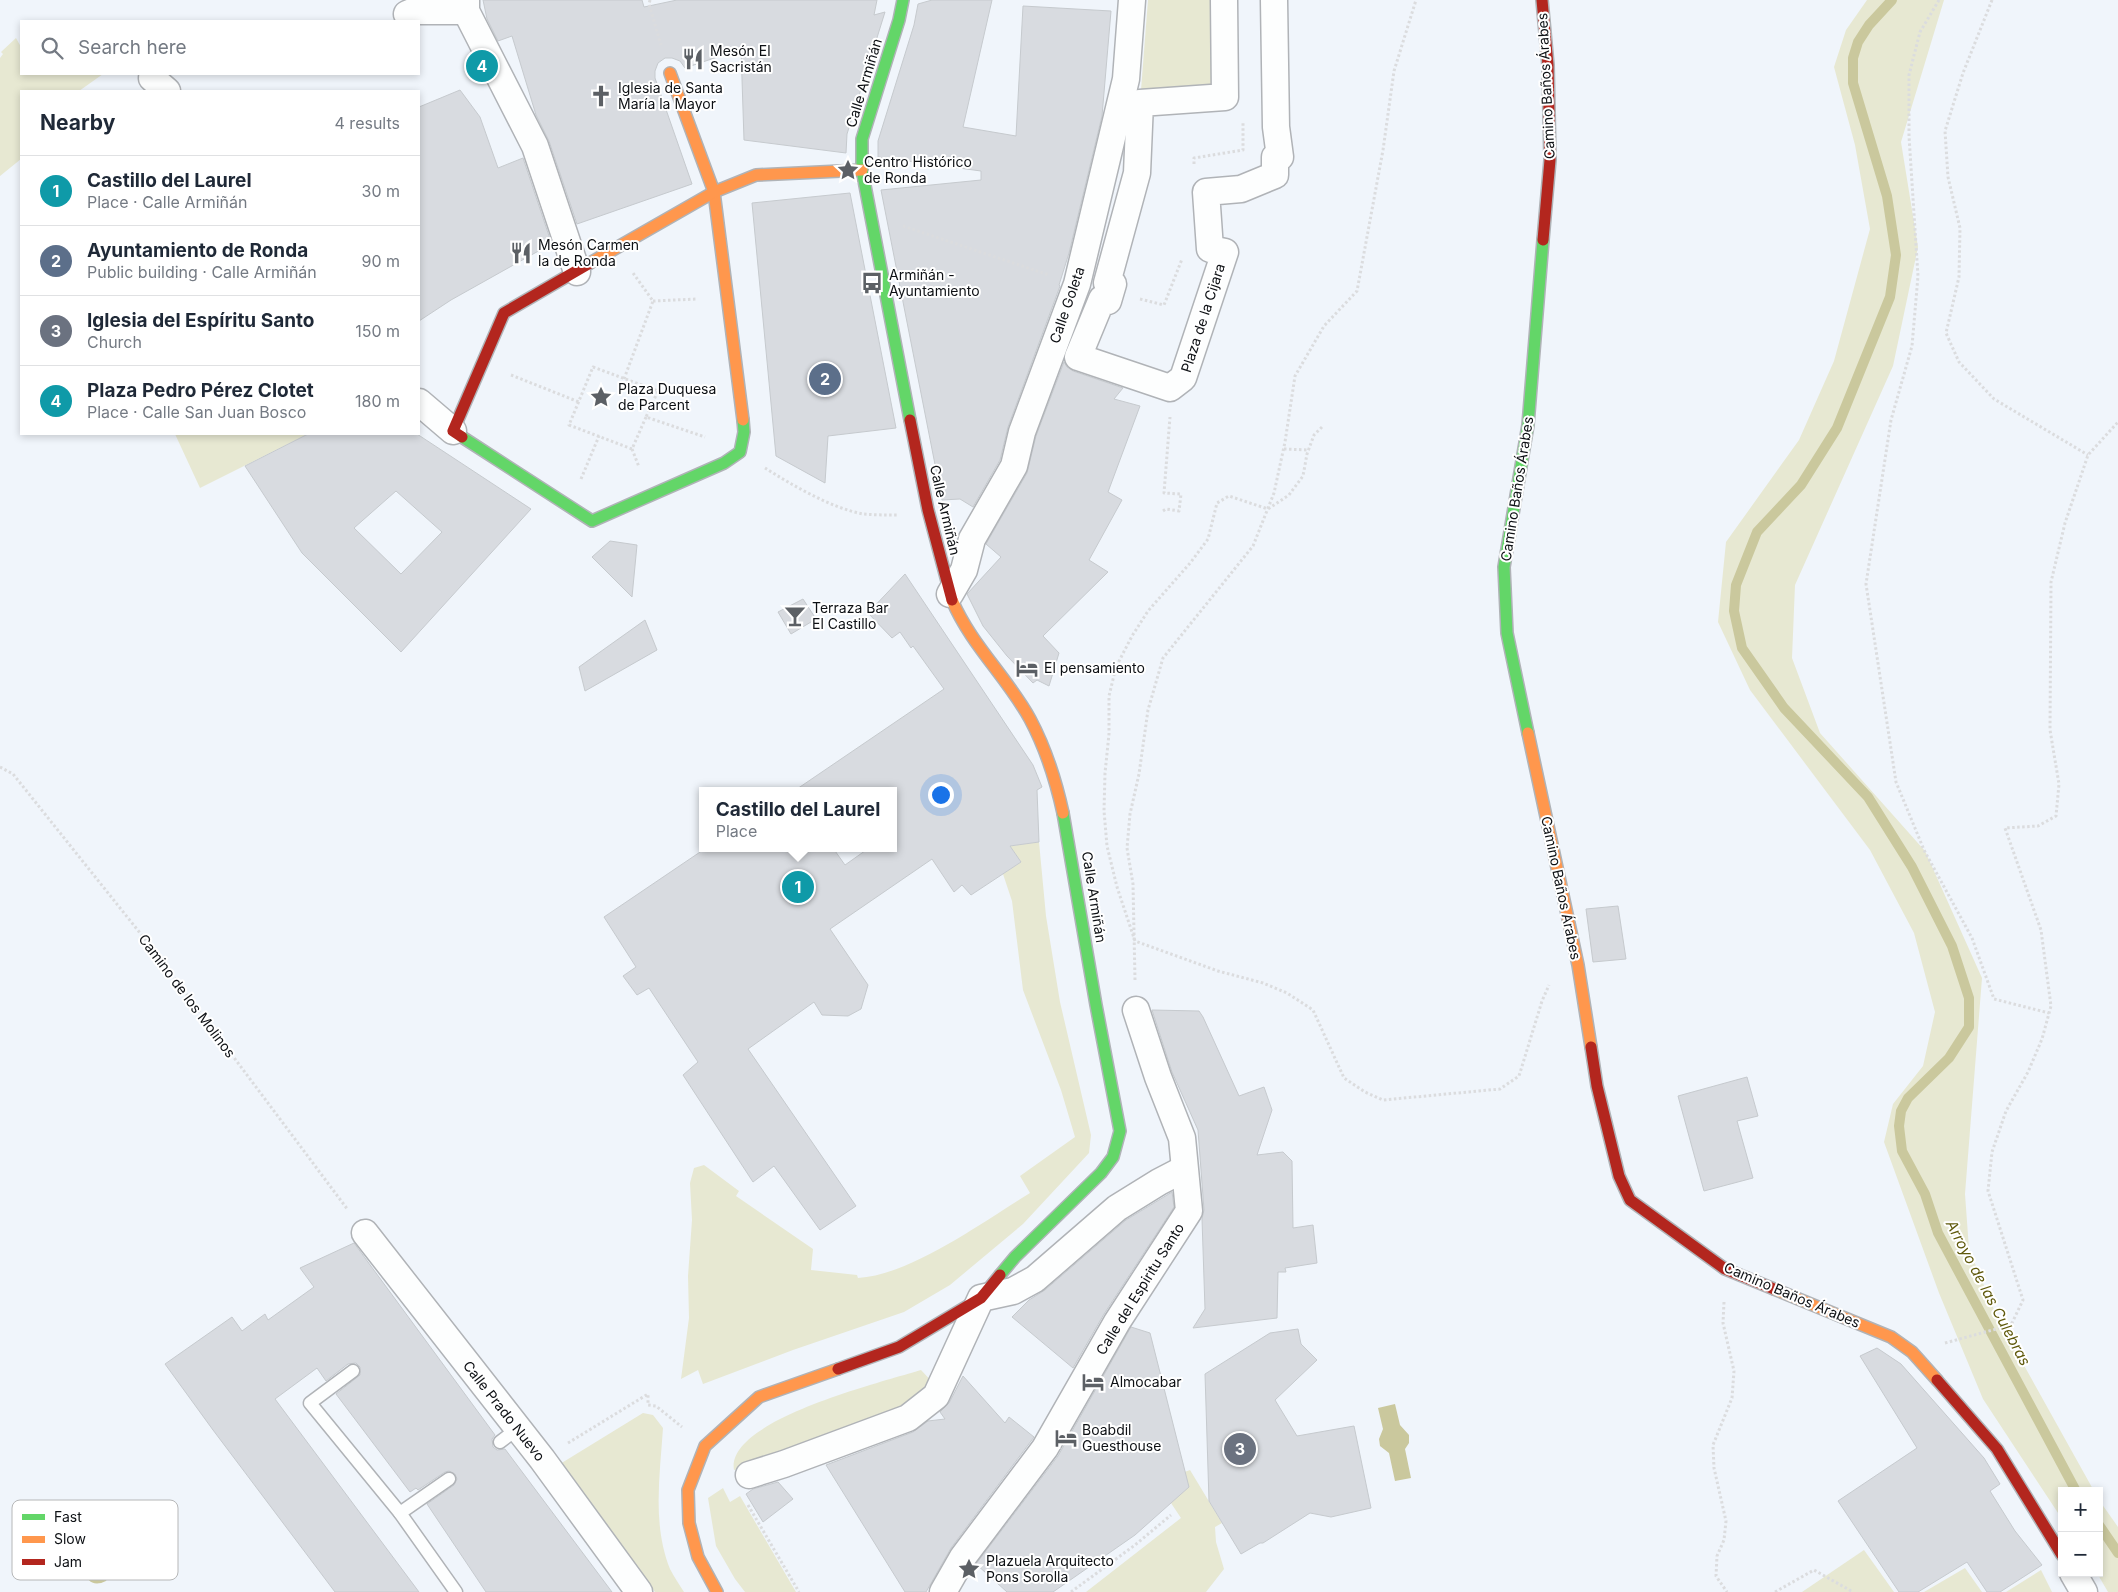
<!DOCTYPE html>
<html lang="en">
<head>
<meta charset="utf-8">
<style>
	body { margin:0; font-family:Inter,sans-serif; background:#f2f2f3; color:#1f2937 }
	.controls { position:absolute; right:15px; bottom:15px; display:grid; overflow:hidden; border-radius:0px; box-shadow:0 2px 8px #0003 }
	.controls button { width:45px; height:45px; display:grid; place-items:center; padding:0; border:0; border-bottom:1px solid #e0e1e3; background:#fff; color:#1f2937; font:25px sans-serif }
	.you { position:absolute; left:940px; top:794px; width:18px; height:18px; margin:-12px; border:4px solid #fff; border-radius:50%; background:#1a73e8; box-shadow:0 0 0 8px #1a73e833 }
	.badge { display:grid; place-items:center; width:32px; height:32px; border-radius:50%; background:#d93025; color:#fff; font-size:16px; font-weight:700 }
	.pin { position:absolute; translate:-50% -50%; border:2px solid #fff; box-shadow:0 1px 5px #0006 }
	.popup { position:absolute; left:699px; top:787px; width:198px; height:65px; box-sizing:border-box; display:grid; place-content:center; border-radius:0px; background:#fff; filter:drop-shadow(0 1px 4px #0005); font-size:16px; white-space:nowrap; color:#747a83 }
	.popup b { font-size:19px; color:#1f2937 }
	.popup::after { content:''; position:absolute; left:50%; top:100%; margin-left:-10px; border:10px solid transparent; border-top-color:#fff }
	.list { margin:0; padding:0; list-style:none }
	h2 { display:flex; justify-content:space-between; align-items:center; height:65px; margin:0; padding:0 20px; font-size:21px }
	h2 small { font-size:16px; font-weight:400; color:#747a83 }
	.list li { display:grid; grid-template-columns:32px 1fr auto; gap:15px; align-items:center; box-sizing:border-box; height:70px; padding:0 20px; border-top:1px solid #e0e1e3 }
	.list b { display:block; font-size:19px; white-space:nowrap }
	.list p { margin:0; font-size:16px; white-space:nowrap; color:#747a83 }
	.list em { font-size:16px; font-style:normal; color:#747a83 }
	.icon { flex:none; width:28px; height:28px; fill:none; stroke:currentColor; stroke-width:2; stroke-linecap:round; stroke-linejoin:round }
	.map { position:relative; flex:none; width:2118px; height:1592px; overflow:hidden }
	.search { position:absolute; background:#fff; box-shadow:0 2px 8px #0003; left:20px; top:20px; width:400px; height:55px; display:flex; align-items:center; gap:12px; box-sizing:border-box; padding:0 18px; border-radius:0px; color:#747a83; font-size:19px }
	.panel { position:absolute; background:#fff; box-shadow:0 2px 8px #0003; left:20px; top:90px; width:400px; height:345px; border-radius:0px }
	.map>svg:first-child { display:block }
</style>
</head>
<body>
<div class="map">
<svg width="2118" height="1592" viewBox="0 0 2118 1592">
	<rect width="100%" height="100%" fill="#f0f5fb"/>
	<!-- green -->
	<g fill="#e7e8d2">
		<path d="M1148,0H1224L1225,97L1140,103Z"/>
		<path d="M1867,0H1944L1901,142L1918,247L1893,366L1795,585L1792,658L1820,733L1925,851L1982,978L1965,1194L1969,1249L1997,1317L2094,1491H2062V1519L1983,1399L1939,1293L1884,1142L1893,1104L1923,1066L1935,1012L1914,933L1870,850L1750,690L1718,622L1726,542L1799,440L1834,361L1870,229L1855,145L1834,67L1846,30Z"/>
		<path d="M16,38L21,47V74H103L79,91H21V159L0,176V58L3,54L1,52Z"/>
		<path d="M175,434H308L200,488Z"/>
		<path d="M1039,842L1046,916L1060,1002L1091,1135L1089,1153L1023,1224L950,1285L904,1312L793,1350L703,1384L698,1370L681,1379L689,1318L688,1276L692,1220L690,1183L694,1168L704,1165L739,1191L736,1196L813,1249L811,1270L857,1275L858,1278C911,1275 984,1221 1030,1193L1020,1176L1075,1137L1061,1090L1023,990L1012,901L1003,874L1021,862L1010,846Z"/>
		<path d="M921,1370L937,1387L927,1396L782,1459L734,1470C725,1420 883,1382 921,1370Z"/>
		<path d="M643,1413L653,1415L663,1428C660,1475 652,1524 670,1569C674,1577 679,1584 684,1592H655L560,1464Z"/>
		<path d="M1190,1470L1222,1523L1215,1527L1216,1542L1224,1569L1206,1592H1086L1181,1518L1171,1503L1162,1480Z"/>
		<path d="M723,1488L730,1502L740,1496L796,1592H745L735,1579L716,1546L708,1498Z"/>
		<path d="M2099,1500L2118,1527V1592H2108L2097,1573H2099Z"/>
		<path d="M1864,1550L1894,1592H1802Z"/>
		<path d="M1965,1568L1982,1592H1924Z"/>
		<path d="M2041,1570L2052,1592H2006Z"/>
	</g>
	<!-- water -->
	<g fill="#cac89d">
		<path d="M1395,1404L1400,1425L1409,1435V1443L1405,1449L1411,1478L1395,1481L1389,1453L1380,1446L1379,1439L1383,1429L1378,1408Z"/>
		<path d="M117,1524L126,1525C136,1542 115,1566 106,1581C94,1587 87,1582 83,1569L101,1536L111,1533Z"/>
	</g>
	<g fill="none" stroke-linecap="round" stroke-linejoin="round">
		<!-- stream -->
		<g stroke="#cac89d" stroke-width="10">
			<path d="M1892,0L1869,25L1858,42L1853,58V83L1887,196L1896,255L1890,297L1837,428L1801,485L1757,532L1736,585L1734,611L1742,648L1784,708L1868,797L1912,867L1952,946L1969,998V1027L1949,1058L1908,1098L1901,1111L1899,1126L1902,1151L1925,1194L1938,1233L2076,1491"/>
			<path d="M2099,1525L2118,1553"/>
		</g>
	</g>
	<!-- building -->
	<g fill="#d8dbe0" stroke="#c6cace" fill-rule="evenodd">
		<path d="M483,0H642L644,7L677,0H877L874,15L885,12L847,134L846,153L744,140L741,49L685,68L680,61L672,58H665L658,63L655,71V78L692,184L577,224L549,141L536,115L512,36L498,41L487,19Z"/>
		<path d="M932,0H992L963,127L1016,136L1023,6L1111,11L1102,116L1069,253L1059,285L1060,286L1008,427L1000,460L973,507L960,499L942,500L881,190L981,180V171L878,157V141L914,25L918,4Z"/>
		<path d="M460,90L480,117L498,168L523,158L552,245L542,249L451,300L419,321V107Z"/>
		<path d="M850,193L896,428L828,436L825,483L776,456L752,203Z"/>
		<path d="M1064,362L1067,367L1073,371L1123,388L1114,399L1140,406L1108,492L1122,500L1089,560L1108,572L1043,636L1059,653L1049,686L1037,680L1033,683L1007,656L983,626L967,594L1001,557L986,544L1027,473L1036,436Z"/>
		<path d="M308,434H417L531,509L401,652L302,553L245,466ZM396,491L442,532L401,574L354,528Z"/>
		<path d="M610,541L637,545L632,597L592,557Z"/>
		<path d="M905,574L1033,765L1042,787L1037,790L1039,842L1010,846L1021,862L971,895L962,885L954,892L932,859L830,929L868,985L861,1009L848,1016L822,1015L814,1002L748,1049L856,1206L820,1230L774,1166L753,1182L683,1075L698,1062L649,988L637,995L623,976L636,967L604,917L706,848H833L845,865L869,848H893V791H794L944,689L913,646L911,648L900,632L892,638L868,613Z"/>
		<path d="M803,599L816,619L791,634L778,612Z"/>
		<path d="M645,620L657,650L585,691L579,667Z"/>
		<path d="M1618,906L1626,959L1593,962L1586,909Z"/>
		<path d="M1152,1010L1199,1011L1203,1017L1239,1096L1264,1087L1272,1110L1257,1155L1283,1152L1292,1161L1293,1228L1313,1225L1317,1263L1285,1268L1286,1272H1278L1277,1318L1193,1328L1205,1309L1202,1219L1204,1210L1198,1130L1172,1072Z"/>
		<path d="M1747,1077L1758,1116L1737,1121L1753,1178L1704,1191L1678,1096Z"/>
		<path d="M1172,1192L1174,1207L1104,1314L1073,1368L1012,1317L1029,1300L1045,1290L1126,1220Z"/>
		<path d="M354,1243L495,1435L492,1439L493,1447L497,1450L505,1449L612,1592H486L427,1504L454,1485L457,1479L455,1474L449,1471L445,1472L418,1490L416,1488L410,1492L336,1394L360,1375V1367L356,1363L348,1364L326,1381L317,1368L275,1399L419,1592H335L213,1430L165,1364L232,1317L242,1331L265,1314L268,1320L314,1287L300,1268Z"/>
		<path d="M1131,1327L1150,1333L1189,1487L1135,1535L1053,1592H1007L976,1564L1058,1456Z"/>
		<path d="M1298,1329L1301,1344L1317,1360L1275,1400L1297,1436L1354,1426L1371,1508L1331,1517L1310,1513L1263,1543H1260L1241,1554L1209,1501L1205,1374L1270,1333Z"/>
		<path d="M1877,1348L1901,1364L1984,1458L2000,1484L1990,1491L2015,1531L2042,1565L2000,1592H1987L1967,1562L1918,1592H1899L1838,1501L1917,1448L1860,1356Z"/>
		<path d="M963,1376L1005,1423L1009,1417L1034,1437L951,1548L926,1592H905L826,1465L913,1432L928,1421L945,1419L940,1412L949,1403Z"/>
		<path d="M778,1482L793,1499L763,1522L746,1494L753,1489Z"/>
	</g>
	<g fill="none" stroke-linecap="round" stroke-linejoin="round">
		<!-- lane casing -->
		<g stroke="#b0b3b7" stroke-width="15">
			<g id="lane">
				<path d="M353,1371L310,1403L400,1513"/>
				<path d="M500,1442L517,1429"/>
				<path d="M449,1479L400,1513L456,1592"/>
			</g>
		</g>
		<!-- street casing -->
		<g stroke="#b0b3b7" stroke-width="29">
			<g id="street">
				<path d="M466,0V11L535,146L577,272"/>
				<path d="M1224,0L1225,97L1140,103L1137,173L1107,283L1113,284L1108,301L1102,299L1078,357L1170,388L1183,378L1225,252L1210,249L1206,192L1241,189L1275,175V157H1280L1276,127L1274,0"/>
				<path d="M407,14L414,11H466"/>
				<path d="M152,78L167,91"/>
				<path d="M419,402L453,431"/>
				<path d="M950,594L964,570L972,539L1014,466L1022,432L1077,284L1126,79L1132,0"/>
				<path d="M365,1233L542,1459L639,1592"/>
				<path d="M749,1475L784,1464L908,1418L936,1396L981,1298L1013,1291L1035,1279L1117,1208L1159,1182L1184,1169"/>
				<path d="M2073,1573L2084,1592"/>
				<path d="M943,1592L963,1557L1045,1448L1117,1322L1189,1211L1182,1138L1158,1077L1136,1010"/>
			</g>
		</g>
		<!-- fast casing -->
		<g stroke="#b0b3b7" stroke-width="14">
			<g id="fast">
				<path d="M903,0L899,20L862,139V170L910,420"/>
				<path d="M462,437L592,521L724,463L740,452L744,432L743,420"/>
				<path d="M1528,733L1507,633L1504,567L1528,425L1543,240"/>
				<path d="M1000,1275L1015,1257L1101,1173L1113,1157L1120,1131L1096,1005L1063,813"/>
			</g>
		</g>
		<!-- slow casing -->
		<g stroke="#b0b3b7" stroke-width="14">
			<g id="slow">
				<path d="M670,73L714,192L743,420"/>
				<path d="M590,263L714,192L756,175L862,170"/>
				<path d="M952,600C971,645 1007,677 1030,719C1046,749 1056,781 1063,813"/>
				<path d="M1528,733L1578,965L1591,1047"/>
				<path d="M1774,1289L1891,1337L1912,1352L1937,1380"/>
				<path d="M717,1592L698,1557L689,1523L688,1490L705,1446L759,1397L838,1369"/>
			</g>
		</g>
		<!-- jam casing -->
		<g stroke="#b0b3b7" stroke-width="14">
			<g id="jam">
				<path d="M1542,0L1548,65L1550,160L1543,240"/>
				<path d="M910,420L928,510L952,600"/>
				<path d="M462,437L453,431L504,313L590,263"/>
				<path d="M1591,1047L1597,1086L1619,1176L1630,1200L1725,1269L1774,1289"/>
				<path d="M838,1369L899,1347L981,1298L1000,1275"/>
				<path d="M1937,1380L1997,1449L2062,1555"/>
			</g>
		</g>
		<!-- path -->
		<g stroke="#dbdcde" stroke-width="3" stroke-dasharray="2.5 2.5" stroke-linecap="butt">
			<path d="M650,0L649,4L661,45"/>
			<path d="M1939,0L1920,32L1909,75V136L1918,276L1912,346L1891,420L1866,584L1896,782L1924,850L1972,938L1994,999L2049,1013"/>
			<path d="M1992,0L1963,73L1945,131L1948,177L1960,228L1959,277L1946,333L1959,362L1994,399L2088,455"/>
			<path d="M1194,164V158L1243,150V121"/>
			<path d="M903,226L1049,275"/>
			<path d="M1140,299L1164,305L1182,259"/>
			<path d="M653,301L697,299"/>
			<path d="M511,375L579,402"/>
			<path d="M624,379L653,301L633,273"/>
			<path d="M646,417L632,449L569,425L593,367L658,391L646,417L705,437"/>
			<path d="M1322,427L1314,435L1307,454L1303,476L1289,495L1268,509L1229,496L1217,503L1208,539L1191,562L1148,611L1132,636L1116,667L1109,696V734L1105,773L1104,811L1107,846L1117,887L1135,941L1218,971L1263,983L1287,993L1313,1010L1344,1078L1365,1092L1383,1100L1500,1089L1519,1076L1542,1001L1549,985"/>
			<path d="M632,449L639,467"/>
			<path d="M1284,449L1309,450"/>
			<path d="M765,468C792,485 831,508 863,514C874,515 886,515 898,515"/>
			<path d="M581,479L599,436"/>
			<path d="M1163,511L1166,509L1179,511L1181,494L1164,493L1170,417"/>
			<path d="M0,767L13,774L152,948L348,1210"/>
			<path d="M1135,980L1133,884L1127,848L1130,814L1139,774L1148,710L1163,658L1253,546L1274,493L1285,442L1295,376L1324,326L1357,291L1383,150L1394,71L1416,0"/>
			<path d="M1724,1302L1723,1323L1734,1371L1732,1398L1713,1445L1714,1468L1726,1521L1724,1540L1717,1556L1716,1576L1727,1592"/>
			<path d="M1945,1343L2011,1325L2023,1300L1988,1191L1992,1152L2006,1111L2028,1072L2042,1039L2051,1006L2041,930L2005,828L2038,826L2056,816L2059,784L2050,730L2051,582L2065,523L2088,455L2118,422"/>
			<path d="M568,1443L648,1394V1405L656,1406L682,1427"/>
			<path d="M748,1505L799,1592"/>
			<path d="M1071,1592L1135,1545L1171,1515"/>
			<path d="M1775,1592L1814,1570L1853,1592"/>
		</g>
		<!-- lane -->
		<use href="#lane" stroke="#fdfefe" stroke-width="12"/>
		<!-- street -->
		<use href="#street" stroke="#fdfefe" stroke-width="26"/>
		<!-- fast -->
		<use href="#fast" stroke="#63d668" stroke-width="11"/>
		<!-- slow -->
		<use href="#slow" stroke="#ff974d" stroke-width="11"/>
		<!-- jam -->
		<use href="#jam" stroke="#b3261e" stroke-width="11"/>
	</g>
	<!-- icons -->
	<defs>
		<g id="restaurant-bare" transform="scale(1.725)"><path d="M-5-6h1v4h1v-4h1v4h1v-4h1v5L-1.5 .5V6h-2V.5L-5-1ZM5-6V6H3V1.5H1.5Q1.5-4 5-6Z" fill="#5c6065" stroke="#fff" stroke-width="2.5" paint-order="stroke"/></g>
		<g id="church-bare" transform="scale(1.725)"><path d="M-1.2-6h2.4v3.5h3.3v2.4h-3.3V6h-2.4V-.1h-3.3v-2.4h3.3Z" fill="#5c6065" stroke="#fff" stroke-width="2.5" paint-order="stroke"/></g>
		<g id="sight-bare" transform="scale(1.725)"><path d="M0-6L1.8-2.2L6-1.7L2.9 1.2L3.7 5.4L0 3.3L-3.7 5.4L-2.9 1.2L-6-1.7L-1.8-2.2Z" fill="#5c6065" stroke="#fff" stroke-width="2.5" paint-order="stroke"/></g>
		<g id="bus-bare" transform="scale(1.725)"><path d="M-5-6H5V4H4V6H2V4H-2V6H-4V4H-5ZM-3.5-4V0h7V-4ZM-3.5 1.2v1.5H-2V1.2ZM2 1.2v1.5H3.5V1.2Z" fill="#5c6065" stroke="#fff" stroke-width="2.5" paint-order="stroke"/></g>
		<g id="bar-bare" transform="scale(1.725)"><path d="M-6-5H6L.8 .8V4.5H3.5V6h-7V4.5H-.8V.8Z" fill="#5c6065" stroke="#fff" stroke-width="2.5" paint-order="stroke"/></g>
		<g id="hotel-bare" transform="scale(1.725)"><path d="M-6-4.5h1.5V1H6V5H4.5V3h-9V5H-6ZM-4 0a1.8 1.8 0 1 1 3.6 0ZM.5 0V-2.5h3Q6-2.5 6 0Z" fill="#5c6065" stroke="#fff" stroke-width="2.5" paint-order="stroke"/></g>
	</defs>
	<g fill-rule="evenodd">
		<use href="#restaurant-bare" x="693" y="59"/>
		<use href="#church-bare" x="601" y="96"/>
		<use href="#sight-bare" x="848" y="170"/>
		<use href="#restaurant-bare" x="521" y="253"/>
		<use href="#bus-bare" x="872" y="283"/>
		<use href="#sight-bare" x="601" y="397"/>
		<use href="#bar-bare" x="795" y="616"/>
		<use href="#hotel-bare" x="1027" y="668"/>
		<use href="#hotel-bare" x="1093" y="1382"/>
		<use href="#hotel-bare" x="1066" y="1438"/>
		<use href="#sight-bare" x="969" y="1569"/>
	</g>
	<g text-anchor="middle" stroke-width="4" stroke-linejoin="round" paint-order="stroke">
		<!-- poi labels -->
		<g font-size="14" fill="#0d1014" stroke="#fff" text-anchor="start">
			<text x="710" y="56">Mesón El<tspan x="710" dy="16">Sacristán</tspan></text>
			<text x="618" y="93">Iglesia de Santa<tspan x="618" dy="16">María la Mayor</tspan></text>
			<text x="864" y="167">Centro Histórico<tspan x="864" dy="16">de Ronda</tspan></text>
			<text x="538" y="250">Mesón Carmen<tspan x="538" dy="16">la de Ronda</tspan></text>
			<text x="889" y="280">Armiñán -<tspan x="889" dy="16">Ayuntamiento</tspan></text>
			<text x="618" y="394">Plaza Duquesa<tspan x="618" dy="16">de Parcent</tspan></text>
			<text x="812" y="613">Terraza Bar<tspan x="812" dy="16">El Castillo</tspan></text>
			<text x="1044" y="673">El pensamiento</text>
			<text x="1110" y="1387">Almocabar</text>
			<text x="1082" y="1435">Boabdil<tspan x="1082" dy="16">Guesthouse</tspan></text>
			<text x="986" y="1566">Plazuela Arquitecto<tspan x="986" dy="16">Pons Sorolla</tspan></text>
		</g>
		<!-- street labels -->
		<g font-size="14" fill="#0d1014" stroke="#fff">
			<text transform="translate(864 83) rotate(-73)" y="5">Calle Armiñán</text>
			<text transform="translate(1546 86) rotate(-93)" y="5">Camino Baños Árabes</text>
			<text transform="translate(1067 305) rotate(-71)" y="5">Calle Goleta</text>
			<text transform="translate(1203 318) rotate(-72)" y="5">Plaza de la Cijara</text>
			<text transform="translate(1517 489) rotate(-81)" y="5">Camino Baños Árabes</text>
			<text transform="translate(945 510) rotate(77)" y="5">Calle Armiñán</text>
			<text transform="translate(1561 888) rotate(78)" y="5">Camino Baños Árabes</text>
			<text transform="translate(1094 897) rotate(81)" y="5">Calle Armiñán</text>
			<text transform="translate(187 996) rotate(53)" y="5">Camino de los Molinos</text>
			<text transform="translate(1140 1289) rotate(-58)" y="5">Calle del Espiritu Santo</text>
			<text transform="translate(1792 1295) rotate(23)" y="5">Camino Baños Árabes</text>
			<text transform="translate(504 1411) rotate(52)" y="5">Calle Prado Nuevo</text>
		</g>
		<!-- water labels -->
		<g font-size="15" font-style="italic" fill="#5e580a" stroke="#fff">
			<text transform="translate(1988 1293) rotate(62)" y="5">Arroyo de las Culebras</text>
		</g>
	</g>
	<!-- legend -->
	<rect x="12" y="1500" width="166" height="80" rx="8" fill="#fff" stroke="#b6b7b8" stroke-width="1"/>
	<rect x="22" y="1514" width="23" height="6" fill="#63d668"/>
	<rect x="22" y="1536" width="23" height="7" fill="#ff974d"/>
	<rect x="22" y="1559" width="23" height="6" fill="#b3261e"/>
	<g font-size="14" fill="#0d1014">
		<text x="54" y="1522">Fast</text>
		<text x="54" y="1544">Slow</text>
		<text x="54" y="1567">Jam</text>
	</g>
</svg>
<div class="controls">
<button>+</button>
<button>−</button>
</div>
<div class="you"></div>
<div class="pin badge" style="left:798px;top:887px;background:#0f9aa8">1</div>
<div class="popup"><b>Castillo del Laurel</b>Place</div>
<div class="pin badge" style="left:825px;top:379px;background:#5c6f8a">2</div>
<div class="pin badge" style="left:1240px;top:1449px;background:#6b7280">3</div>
<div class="pin badge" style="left:482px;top:66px;background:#0f9aa8">4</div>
<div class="search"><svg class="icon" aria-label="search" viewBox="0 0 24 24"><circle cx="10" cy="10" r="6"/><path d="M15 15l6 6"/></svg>Search here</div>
<section class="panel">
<h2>Nearby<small>4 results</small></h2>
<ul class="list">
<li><span class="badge" style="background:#0f9aa8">1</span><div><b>Castillo del Laurel</b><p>Place · Calle Armiñán</p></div><em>30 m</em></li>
<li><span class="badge" style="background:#5c6f8a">2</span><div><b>Ayuntamiento de Ronda</b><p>Public building · Calle Armiñán</p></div><em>90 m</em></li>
<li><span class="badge" style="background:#6b7280">3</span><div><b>Iglesia del Espíritu Santo</b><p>Church</p></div><em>150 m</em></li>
<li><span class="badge" style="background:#0f9aa8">4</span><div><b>Plaza Pedro Pérez Clotet</b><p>Place · Calle San Juan Bosco</p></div><em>180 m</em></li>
</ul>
</section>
</div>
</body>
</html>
